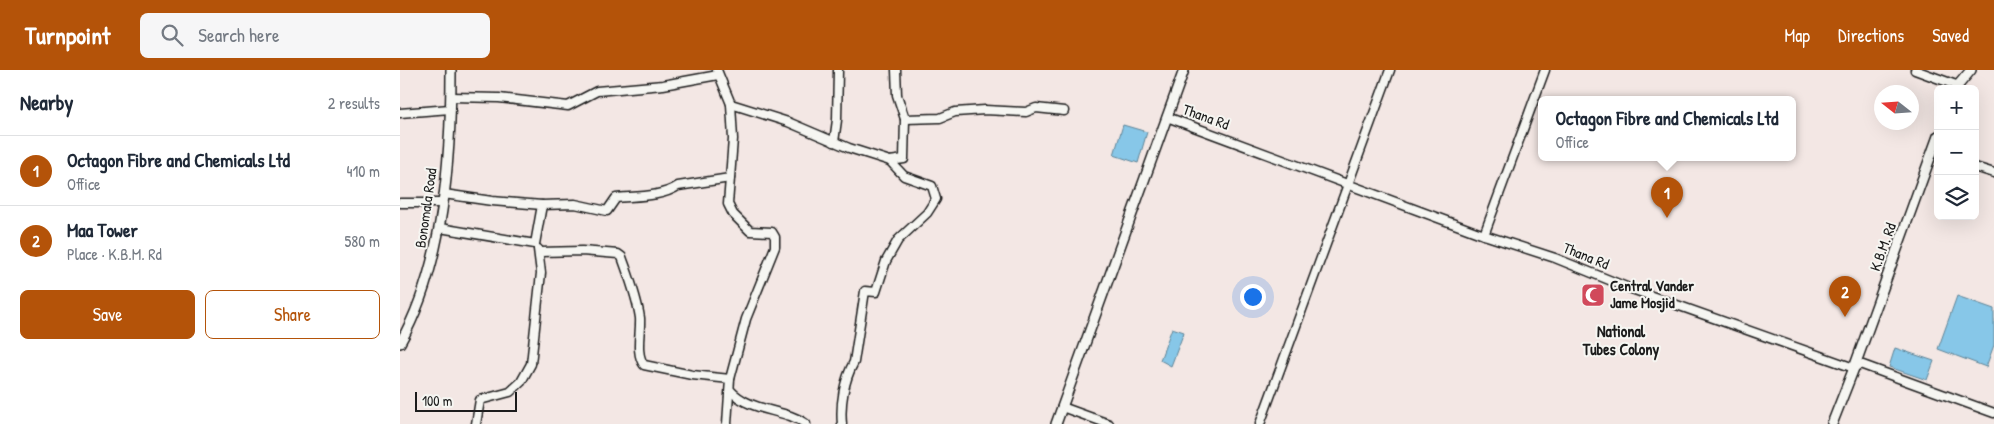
<!DOCTYPE html>
<html lang="en">
<head>
<meta charset="utf-8">
<style>
	body { margin:0; font-family:"Patrick Hand",sans-serif; background:#f6f6f7; color:#1f2937 }
	.controls { position:absolute; right:15px; top:15px; display:grid; overflow:hidden; border-radius:8px; box-shadow:0 5px 20px #0002 }
	.controls button { width:45px; height:45px; display:grid; place-items:center; padding:0; border:0; border-bottom:1px solid #e0e1e3; background:#fff; color:#1f2937; font:25px sans-serif }
	.compass { position:absolute; left:1474px; top:15px; width:45px; height:45px; border-radius:50%; background:#fff; box-shadow:0 5px 20px #0002; rotate:287deg }
	.scale { position:absolute; left:15px; bottom:12px; width:102px; box-sizing:border-box; padding-left:5px; border:2px solid #1c1c1c; border-top:0; font-size:14px; line-height:18px; white-space:nowrap; color:#1c1c1c; -webkit-text-stroke:4px #f6f6f2; paint-order:stroke }
	.you { position:absolute; left:852px; top:226px; width:18px; height:18px; margin:-12px; border:4px solid #fff; border-radius:50%; background:#1a73e8; box-shadow:0 0 0 8px #1a73e833 }
	.badge { display:grid; place-items:center; width:32px; height:32px; border-radius:50%; background:#b45309; color:#fff; font-size:16px; font-weight:700 }
	.pin { position:absolute; translate:-50% -41px; filter:drop-shadow(0 1px 2px #0008) }
	.pin::after { content:''; position:absolute; top:26px; width:18px; height:15px; background:inherit; clip-path:polygon(0 0,100% 0,50% 100%) }
	.popup { position:absolute; left:1138px; top:26px; width:258px; height:65px; box-sizing:border-box; display:grid; place-content:center; border-radius:8px; background:#fff; filter:drop-shadow(0 1px 4px #0005); font-size:16px; white-space:nowrap; color:#747a83 }
	.popup b { font-size:19px; color:#1f2937 }
	.popup::after { content:''; position:absolute; left:50%; top:100%; margin-left:-10px; border:10px solid transparent; border-top-color:#fff }
	.list { margin:0; padding:0; list-style:none }
	h2 { display:flex; justify-content:space-between; align-items:center; height:65px; margin:0; padding:0 20px; font-size:21px }
	h2 small { font-size:16px; font-weight:400; color:#747a83 }
	.list li { display:grid; grid-template-columns:32px 1fr auto; gap:15px; align-items:center; box-sizing:border-box; height:70px; padding:0 20px; border-top:1px solid #e0e1e3 }
	.list b { display:block; font-size:19px; white-space:nowrap }
	.list p { margin:0; font-size:16px; white-space:nowrap; color:#747a83 }
	.list em { font-size:16px; font-style:normal; color:#747a83 }
	.actions { display:flex; gap:10px; padding:15px 20px }
	.actions a { flex:1; padding:11px 0; border:1px solid #b45309; border-radius:8px; text-align:center; font-size:18px; color:#b45309 }
	.actions .main { background:#b45309; color:#fff }
	.icon { flex:none; width:28px; height:28px; fill:none; stroke:currentColor; stroke-width:2; stroke-linecap:round; stroke-linejoin:round }
	.map { position:relative; flex:none; width:1594px; height:354px; overflow:hidden }
	header { display:flex; align-items:center; gap:30px; box-sizing:border-box; height:70px; padding:0 25px; background:#b45309; color:#fff }
	header strong { font-size:24px }
	nav { display:flex; gap:28px; margin-inline-start:auto; font-size:18px }
	.search { width:350px; height:45px; background:#f6f6f7; display:flex; align-items:center; gap:12px; box-sizing:border-box; padding:0 18px; border-radius:8px; color:#747a83; font-size:19px }
	main { display:flex }
	aside { flex:1; background:#fff }
	.map>svg:first-child { display:block }
</style>
</head>
<body>
<header>
<strong>Turnpoint</strong>
<div class="search"><svg class="icon" aria-label="search" viewBox="0 0 24 24"><circle cx="10" cy="10" r="6"/><path d="M15 15l6 6"/></svg>Search here</div>
<nav><a>Map</a><a>Directions</a><a>Saved</a></nav>
</header>
<main>
<aside>
<h2>Nearby<small>2 results</small></h2>
<ul class="list">
<li><span class="badge">1</span><div><b>Octagon Fibre and Chemicals Ltd</b><p>Office</p></div><em>410 m</em></li>
<li><span class="badge">2</span><div><b>Maa Tower</b><p>Place · K.B.M. Rd</p></div><em>580 m</em></li>
</ul>
<div class="actions"><a class="main">Save</a><a>Share</a></div>
</aside>
<div class="map">
<svg width="1594" height="354" viewBox="0 0 1594 354">
	<rect width="100%" height="100%" fill="#f3e7e4"/>
	<filter id="ink" filterUnits="userSpaceOnUse"><feTurbulence type="fractalNoise" baseFrequency=".02" numOctaves="2"/><feDisplacementMap in="SourceGraphic" scale="10" xChannelSelector="R" yChannelSelector="G"/><feConvolveMatrix kernelMatrix="1 2 1 2 8 2 1 2 1" color-interpolation-filters="sRGB"/></filter>
	<g filter="url(#ink)">
		<!-- water -->
		<g fill="#87c7e8" stroke="#5c8396">
			<path d="M723,55L747,62L738,93L714,85Z"/>
			<path d="M1557,226L1594,239V275L1586,297L1538,279Z"/>
			<path d="M772,258L784,262L771,296L760,290Z"/>
			<path d="M1495,278L1534,291L1527,310L1489,297Z"/>
		</g>
		<g fill="none" stroke-linecap="round" stroke-linejoin="round">
			<!-- minor casing -->
			<g stroke="#1c1c1c" stroke-width="11">
				<g id="minor">
					<path d="M317,0L331,34L333,69L328,134L333,144L350,161L372,162L375,167V177L346,249L330,309L327,354"/>
					<path d="M1515,0L1556,15"/>
					<path d="M51,27L99,28L168,36L197,21L263,15L318,5"/>
					<path d="M331,34L388,52L449,78L490,91L504,106L532,116L536,129L527,143L498,170L486,191L476,222L465,221L454,292C444,310 440,334 442,354"/>
					<path d="M0,43L50,39"/>
					<path d="M767,47L1084,165L1155,188L1229,218L1454,298L1460,294L1594,343"/>
					<path d="M505,49L540,48L555,42L585,40L626,42L636,38L664,41"/>
					<path d="M434,72L437,50L438,0"/>
					<path d="M490,91L504,89L505,49L497,25L496,0"/>
					<path d="M1575,97L1594,103"/>
					<path d="M44,124L92,131L142,135"/>
					<path d="M0,133H43"/>
					<path d="M40,158L135,174L142,135L175,134L207,141L216,128C236,126 262,127 278,116L330,108"/>
					<path d="M1084,165L1145,0"/>
					<path d="M140,182L182,181L218,184L222,187C229,207 237,227 240,248C241,263 235,283 244,295L292,305L330,309"/>
					<path d="M330,320C351,343 384,338 406,354"/>
					<path d="M662,337L709,354"/>
					<path d="M76,354L80,330L110,322L121,312L131,294L141,203L138,179"/>
					<path d="M860,354L990,0"/>
				</g>
			</g>
			<!-- tertiary casing -->
			<g stroke="#1c1c1c" stroke-width="12">
				<g id="tertiary">
					<path d="M1555,19L1571,0"/>
					<path d="M0,273C44,196 51,87 51,0"/>
					<path d="M656,354L784,0"/>
					<path d="M1432,354L1454,298L1538,66"/>
				</g>
			</g>
			<!-- minor -->
			<use href="#minor" stroke="#f6f6f2" stroke-width="8"/>
			<!-- tertiary -->
			<use href="#tertiary" stroke="#f6f6f2" stroke-width="9"/>
		</g>
	</g>
	<!-- icons -->
	<defs>
		<g id="mosque-square" transform="scale(1.25)"><rect x="-9" y="-9" width="18" height="18" rx="4" fill="#d1495b" stroke="#f6f6f2"/><path d="M3.5-4.9A6 6 0 1 0 3.5 4.9A5 5 0 1 1 3.5-4.9Z" fill="#fff"/></g>
	</defs>
	<g fill-rule="evenodd">
		<use href="#mosque-square" x="1193" y="225"/>
	</g>
	<g text-anchor="middle" stroke-width="4" stroke-linejoin="round" paint-order="stroke">
		<!-- street labels -->
		<g font-size="15" fill="#1c1c1c" stroke="#f6f6f2">
			<text transform="translate(806 47) rotate(20)" y="5">Thana Rd</text>
			<text transform="translate(26 138) rotate(-82)" y="5">Bonomala Road</text>
			<text transform="translate(1483 177) rotate(-70)" y="5">K.B.M. Rd</text>
			<text transform="translate(1186 186) rotate(22)" y="5">Thana Rd</text>
		</g>
		<!-- poi labels -->
		<g font-size="15" font-weight="bold" fill="#1c1c1c" stroke="#f6f6f2" text-anchor="start">
			<text x="1210" y="221">Central Vander<tspan x="1210" dy="17">Jame Mosjid</tspan></text>
		</g>
		<!-- neighbourhood labels -->
		<g font-size="16" font-weight="bold" fill="#1c1c1c" stroke="#f6f6f2">
			<text x="1221" y="267">National<tspan x="1221" dy="18">Tubes Colony</tspan></text>
		</g>
	</g>
</svg>
<div class="controls">
<button>+</button>
<button>−</button>
<button><svg class="icon" aria-label="layers" viewBox="0 0 24 24"><path d="M12 4l9 5-9 5-9-5zM3 14l9 5 9-5"/></svg></button>
</div>
<svg class="compass" viewBox="-18 -18 36 36"><path d="M0-13l5 13h-10z" fill="#e53935"/><path d="M0 13l5-13h-10z" fill="#747a83"/></svg>
<div class="scale">100 m</div>
<div class="you"></div>
<div class="pin badge" style="left:1267px;top:148px">1</div>
<div class="popup"><b>Octagon Fibre and Chemicals Ltd</b>Office</div>
<div class="pin badge" style="left:1445px;top:247px">2</div>
</div>
</main>
</body>
</html>
